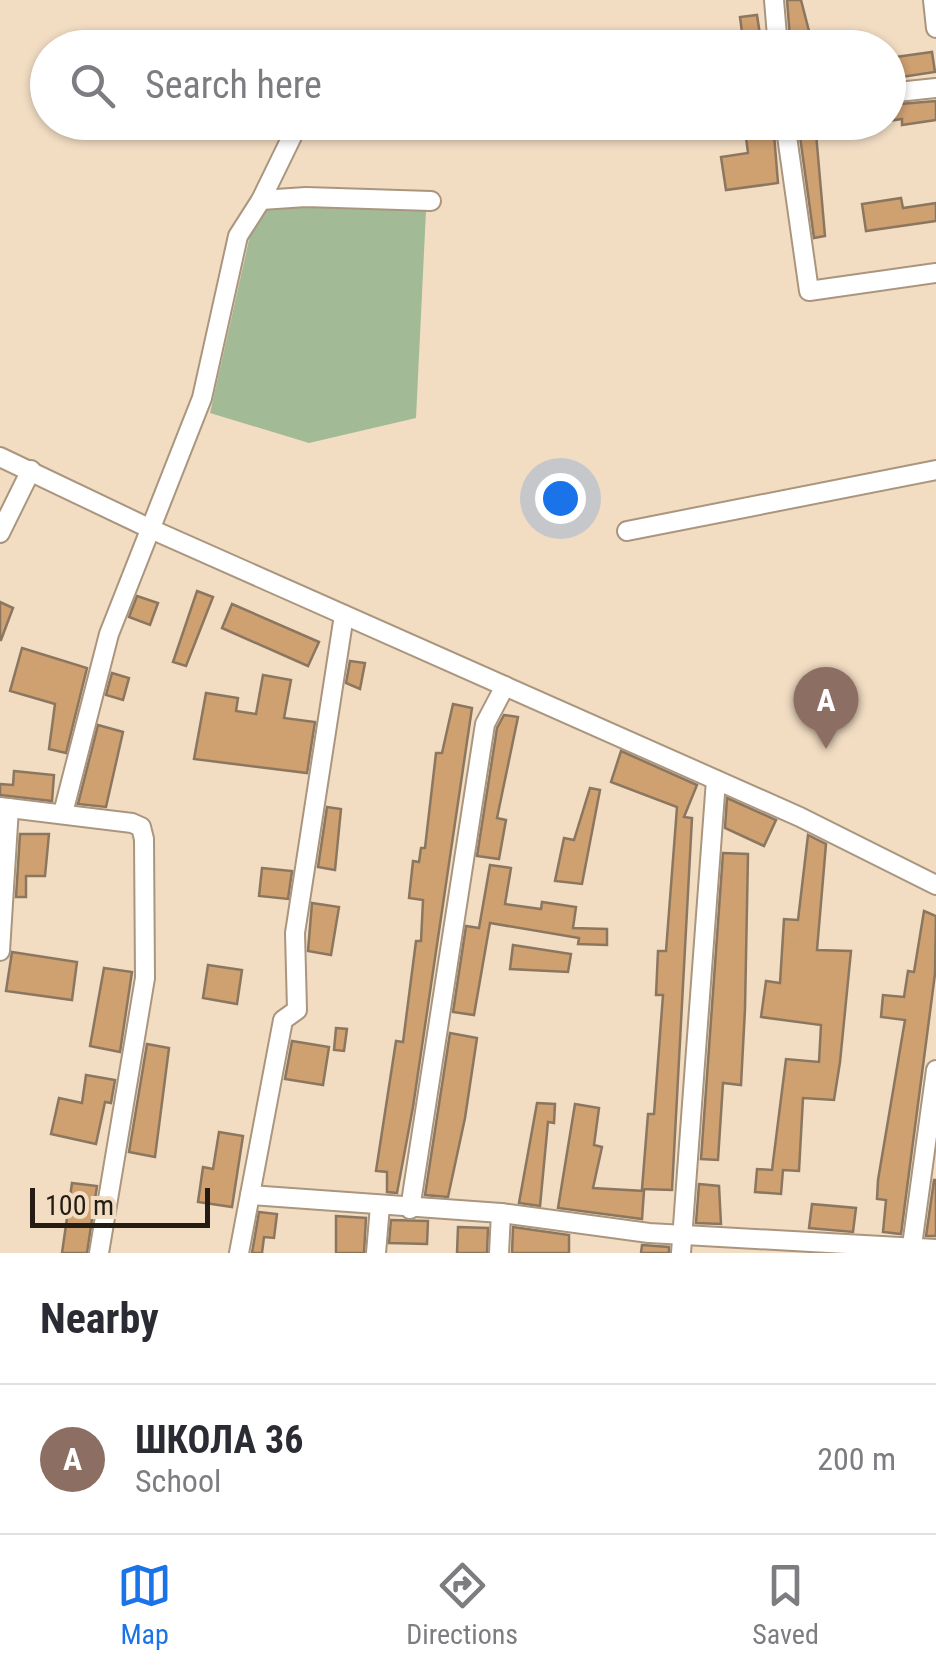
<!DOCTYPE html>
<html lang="en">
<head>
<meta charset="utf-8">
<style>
	body { margin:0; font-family:"Roboto Condensed",sans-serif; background:#f7f7f7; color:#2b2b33 }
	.scale { position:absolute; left:30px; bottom:25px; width:180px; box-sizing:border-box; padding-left:10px; border:5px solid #241c13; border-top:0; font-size:28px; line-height:35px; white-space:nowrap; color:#241c13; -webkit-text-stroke:8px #f2ddc3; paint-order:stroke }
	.you { position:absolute; left:560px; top:498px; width:35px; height:35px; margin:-25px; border:8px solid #fff; border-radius:50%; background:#1a73e8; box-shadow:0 0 0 15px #1a73e833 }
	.badge { display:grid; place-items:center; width:65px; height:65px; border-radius:50%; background:#1a73e8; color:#fff; font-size:32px; font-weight:700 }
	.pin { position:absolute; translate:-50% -82px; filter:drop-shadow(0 2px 5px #0008) }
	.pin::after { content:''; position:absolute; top:52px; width:35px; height:30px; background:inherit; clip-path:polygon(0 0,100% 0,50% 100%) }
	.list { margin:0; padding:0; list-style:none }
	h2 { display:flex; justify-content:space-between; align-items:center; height:130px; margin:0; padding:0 40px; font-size:42px }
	h2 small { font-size:32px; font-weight:400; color:#7c7c81 }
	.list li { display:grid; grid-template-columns:65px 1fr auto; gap:30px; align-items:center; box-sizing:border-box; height:150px; padding:0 40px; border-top:2px solid #e1e1e2 }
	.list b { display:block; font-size:38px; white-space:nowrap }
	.list p { margin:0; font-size:32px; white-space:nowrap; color:#7c7c81 }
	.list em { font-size:32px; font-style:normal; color:#7c7c81 }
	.icon { flex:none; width:55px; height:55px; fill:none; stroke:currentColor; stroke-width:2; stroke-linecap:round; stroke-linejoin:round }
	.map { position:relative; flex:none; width:936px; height:1253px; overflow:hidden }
	.search { position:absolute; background:#fff; box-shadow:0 2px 8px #0004; left:30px; right:30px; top:30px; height:110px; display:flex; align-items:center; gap:25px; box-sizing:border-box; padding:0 35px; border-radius:55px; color:#7c7c81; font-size:38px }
	.sheet { height:280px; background:#fff }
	nav { display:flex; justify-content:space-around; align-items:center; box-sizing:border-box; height:140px; border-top:2px solid #e1e1e2; background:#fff; font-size:28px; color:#7c7c81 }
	nav a { display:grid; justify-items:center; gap:5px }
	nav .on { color:#1a73e8 }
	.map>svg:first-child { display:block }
</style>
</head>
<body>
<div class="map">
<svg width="936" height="1253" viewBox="0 0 936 1253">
	<rect width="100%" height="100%" fill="#f2ddc3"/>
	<!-- green -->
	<path fill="#a2bb96" d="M269,206L426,211L416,418L309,443L210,413L253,222Z"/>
	<!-- building -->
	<g fill="#cfa070" stroke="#8b7660" stroke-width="2.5">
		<path d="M787,0H801L810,35L790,38Z"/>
		<path d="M757,15L762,48H744L740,17Z"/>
		<path d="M932,52L935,72L888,79V58Z"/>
		<path d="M936,101V120L902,125V119L888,121V105Z"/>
		<path d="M744,122H773L778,183L726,190L721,157L748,153Z"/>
		<path d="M798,122H815L825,236L814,238Z"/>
		<path d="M901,198L903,208L936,203V221L866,231L862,204Z"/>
		<path d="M197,591L213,597L186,666L173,662Z"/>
		<path d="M137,596L158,603L150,625L129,617Z"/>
		<path d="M0,602L13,608L1,640H0Z"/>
		<path d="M232,604L319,642L308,666L222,628Z"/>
		<path d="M22,648L87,668L66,753L49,749L55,704L10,691Z"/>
		<path d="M350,661L365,663L360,689L346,683Z"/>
		<path d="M112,673L129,678L123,700L106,695Z"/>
		<path d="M263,675L291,680L284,718L315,722L307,773L194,759L206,693L238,698L236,711L256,714Z"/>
		<path d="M453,704L472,708L413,1107L397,1193L387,1192V1172L376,1171L396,1041L403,1042L416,941H421L423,900L409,898L413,861L419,862L421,848H425L436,753H442Z"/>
		<path d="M504,715L518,717L497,818L506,820L499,859L477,856L497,728Z"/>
		<path d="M98,725L123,732L106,807L78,804Z"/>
		<path d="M621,751L697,785L684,817L692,818L672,1190L642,1189L648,1114H654L663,995H656L658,951H666L677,807L611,782Z"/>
		<path d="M14,771L54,775L52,801L0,795V784L13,785Z"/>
		<path d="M590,788L600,790L582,884L555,881L564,838L574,840Z"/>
		<path d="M727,798L776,820L764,846L725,828Z"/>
		<path d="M327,807L341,809L335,870L318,867Z"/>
		<path d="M20,834H49L45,876H26V897H16Z"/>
		<path d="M808,835L826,844L817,950L851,951L840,1062L834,1100L803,1098L799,1171L783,1170L781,1194L755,1192L757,1169L772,1170L786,1059L819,1062L821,1025L761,1017L766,981L780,983L784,919L798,920Z"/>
		<path d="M723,853L748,854L745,1009L741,1085L723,1083L718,1160L701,1159Z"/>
		<path d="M490,865L511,868L505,904L541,909L542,902L576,907L573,928L607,929V945L578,944L579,938L490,923L474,1015L453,1012L466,926L479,928Z"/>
		<path d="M262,868L292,871L288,899L259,896Z"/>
		<path d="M312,903L339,907L331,955L308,951Z"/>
		<path d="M924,911L936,916L935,974L901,1234L883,1232L886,1200L877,1199L878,1180L905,1020L881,1017L883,995L904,997L908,971L914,972Z"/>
		<path d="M513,945L571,954L568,972L510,969Z"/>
		<path d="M12,952L77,962L72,1000L6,991Z"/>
		<path d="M208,965L242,970L237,1004L203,998Z"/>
		<path d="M104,968L132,972L120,1052L90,1046Z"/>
		<path d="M336,1028L347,1029L344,1051L334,1050Z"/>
		<path d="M450,1033L477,1038L465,1118L448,1197L425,1195Z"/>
		<path d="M292,1041L329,1047L323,1085L285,1079Z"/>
		<path d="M147,1044L169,1048L155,1157L129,1152Z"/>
		<path d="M86,1075L115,1080L111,1103L105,1102L96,1144L51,1134L59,1098L82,1103Z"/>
		<path d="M537,1103L555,1104L554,1123L548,1122L540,1206L519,1203Z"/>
		<path d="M575,1104L599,1108L594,1145L602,1147L593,1188L644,1191L642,1219L558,1208Z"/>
		<path d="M219,1132L243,1136L232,1207L198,1202L203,1167L213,1169Z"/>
		<path d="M934,1180H936V1236H926Z"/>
		<path d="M72,1183L97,1186L87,1253H62Z"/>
		<path d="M699,1184L719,1186L721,1224L696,1223Z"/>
		<path d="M812,1204L856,1208L853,1232L809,1228Z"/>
		<path d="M259,1212L277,1214L274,1238L264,1237L262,1253H252Z"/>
		<path d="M336,1216L366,1218L364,1253H336Z"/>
		<path d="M391,1220L428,1221L427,1244L389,1243Z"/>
		<path d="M458,1227L488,1228L487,1253H457Z"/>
		<path d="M513,1227L569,1235V1253H512Z"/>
		<path d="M642,1245L669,1247V1253H641Z"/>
	</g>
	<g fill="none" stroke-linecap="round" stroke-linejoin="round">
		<!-- minor casing -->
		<g stroke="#aa957e" stroke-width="22">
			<g id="minor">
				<path d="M774,0L778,48"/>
				<path d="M933,0L936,28"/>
				<path d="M888,93L936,88"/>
				<path d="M785,122L809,291L936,273"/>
				<path d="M261,200L306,197L431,201"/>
				<path d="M0,457L153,530L800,817L936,885"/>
				<path d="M627,531L936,470"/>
				<path d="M0,533L31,470"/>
				<path d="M0,807L132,823L141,827L144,839L145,978L99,1253"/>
				<path d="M63,813L109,634L202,398L238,236L261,200L299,122"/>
				<path d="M0,951L9,808"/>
				<path d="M250,1195L501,1213L649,1233L936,1249"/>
				<path d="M410,1209L485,724L505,686"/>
				<path d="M239,1253L283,1020L297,1010L295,933L344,615"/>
				<path d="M376,1253L380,1206"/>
				<path d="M499,1253L501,1213"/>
				<path d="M681,1253L716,780"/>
				<path d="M911,1253L936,1070"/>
			</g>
		</g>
		<!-- minor -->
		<use href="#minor" stroke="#fff" stroke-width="18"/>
	</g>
</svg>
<div class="scale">100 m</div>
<div class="you"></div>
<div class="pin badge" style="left:826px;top:749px;background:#8d6e63">A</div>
<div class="search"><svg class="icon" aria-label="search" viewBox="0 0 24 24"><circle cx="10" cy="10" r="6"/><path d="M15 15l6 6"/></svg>Search here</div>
</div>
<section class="sheet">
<h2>Nearby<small></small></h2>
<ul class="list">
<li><span class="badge" style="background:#8d6e63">A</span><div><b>ШКОЛА 36</b><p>School</p></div><em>200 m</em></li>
</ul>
</section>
<nav>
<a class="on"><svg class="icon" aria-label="map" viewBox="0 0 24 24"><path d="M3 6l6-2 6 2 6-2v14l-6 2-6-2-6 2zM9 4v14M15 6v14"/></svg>Map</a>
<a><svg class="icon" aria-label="directions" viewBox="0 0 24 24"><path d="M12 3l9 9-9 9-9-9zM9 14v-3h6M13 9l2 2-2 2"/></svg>Directions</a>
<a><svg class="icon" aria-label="saved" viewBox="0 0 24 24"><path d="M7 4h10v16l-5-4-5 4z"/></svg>Saved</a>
</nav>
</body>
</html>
